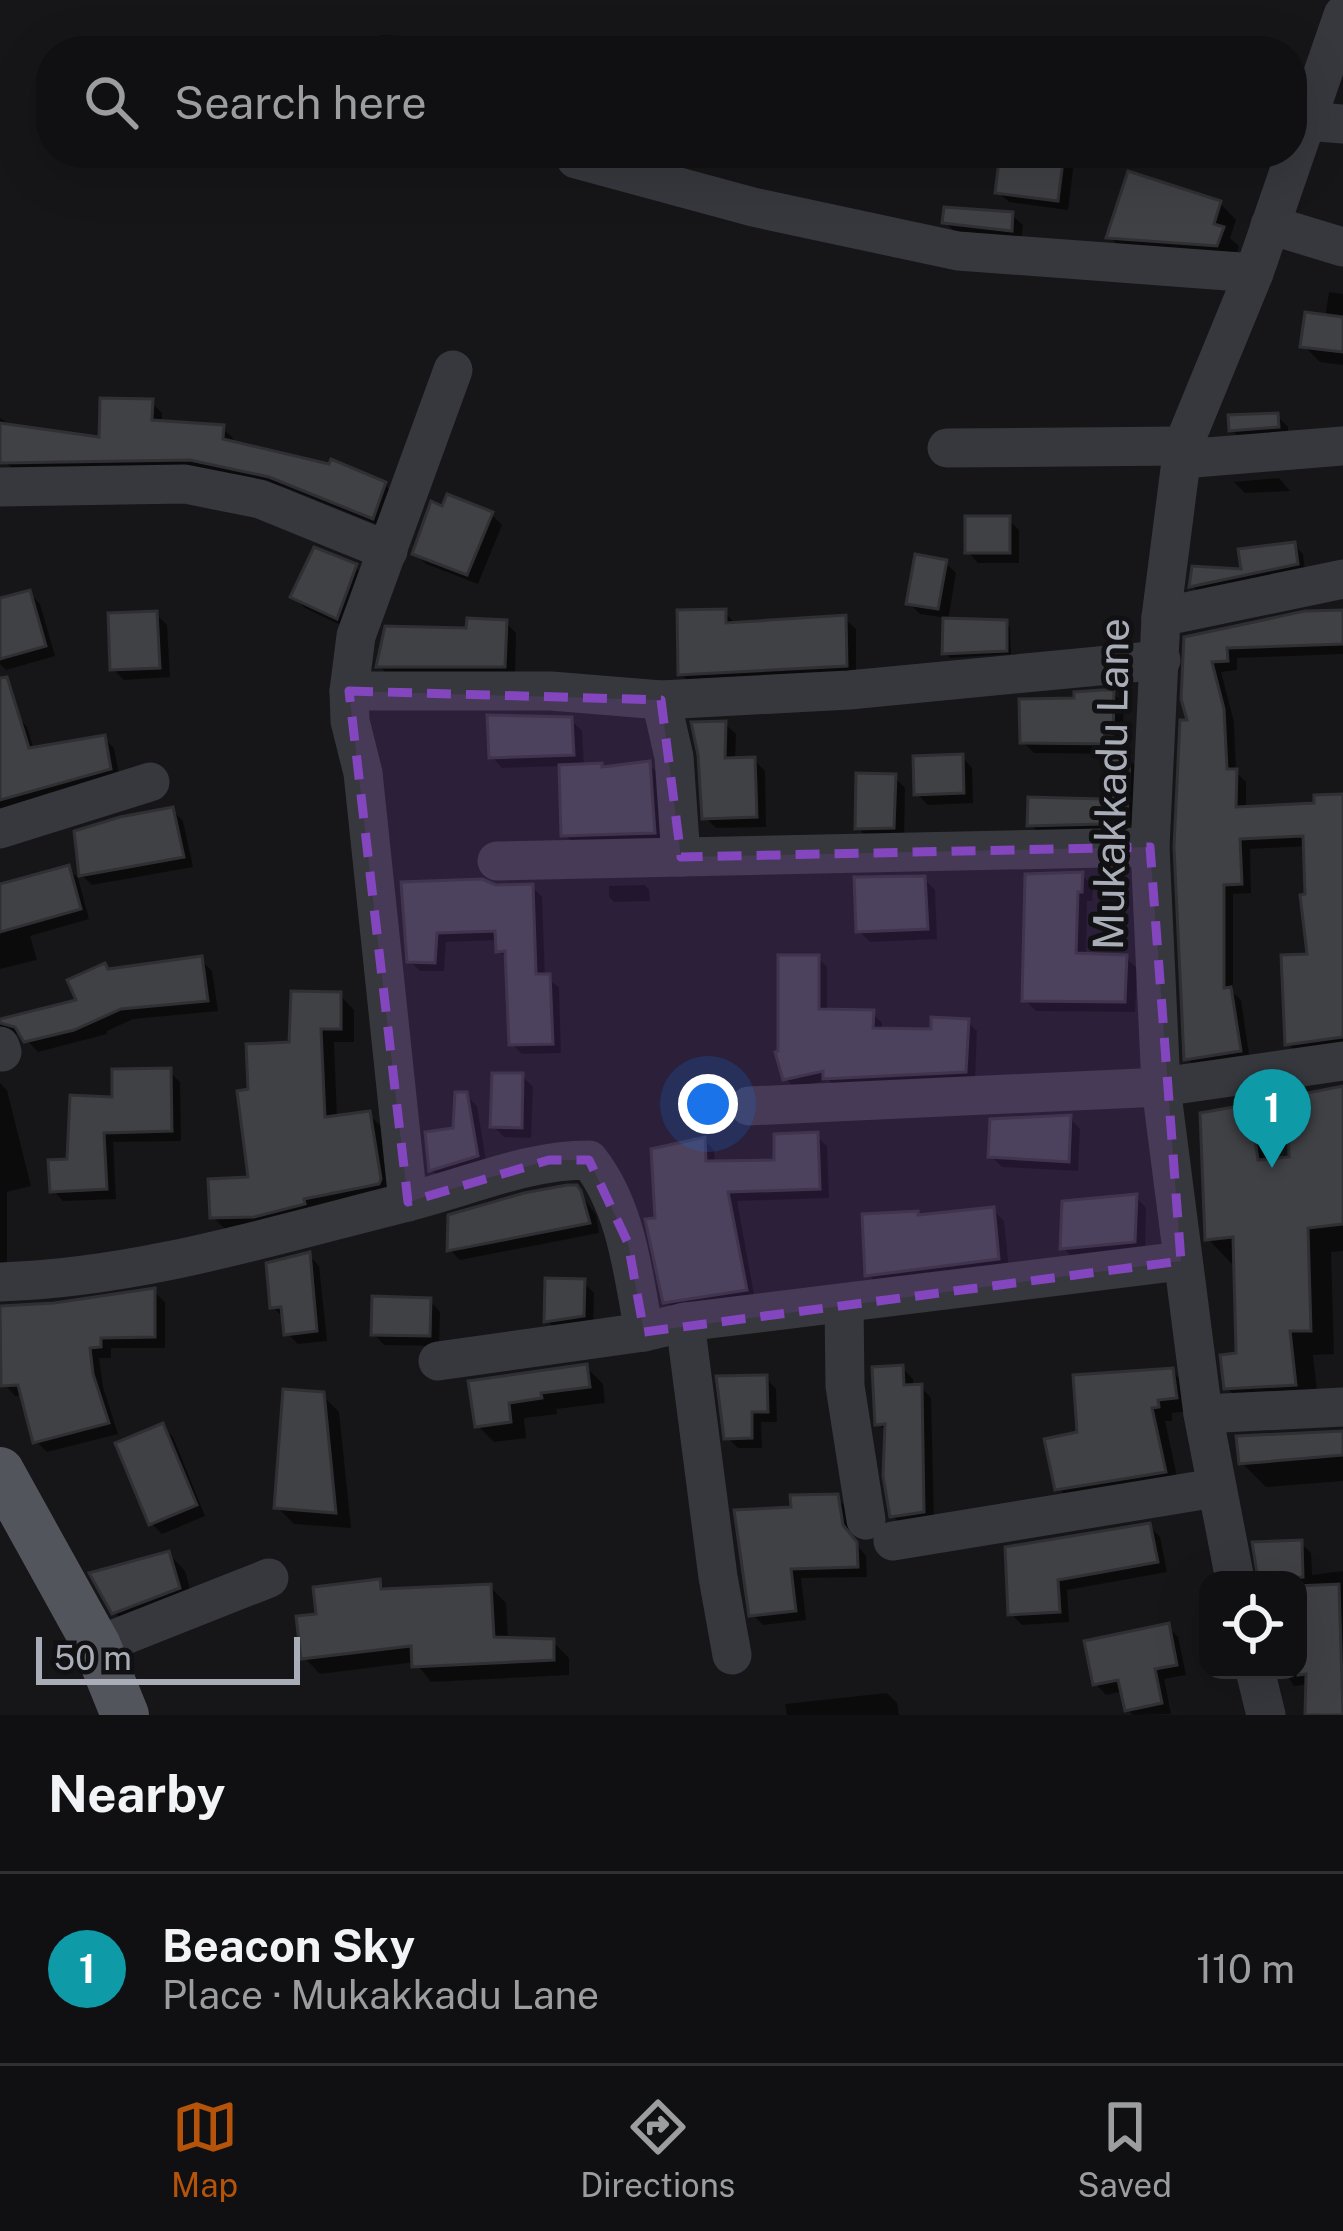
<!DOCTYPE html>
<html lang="en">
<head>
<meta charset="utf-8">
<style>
	body { margin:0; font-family:"Public Sans",sans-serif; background:#19191b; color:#f1f3f6 }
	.controls { position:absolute; right:36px; bottom:36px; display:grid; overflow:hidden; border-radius:24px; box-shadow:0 12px 48px #0002 }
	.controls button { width:108px; height:108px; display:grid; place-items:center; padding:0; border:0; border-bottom:3px solid #303032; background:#101012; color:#f1f3f6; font:60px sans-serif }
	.scale { position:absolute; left:36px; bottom:30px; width:264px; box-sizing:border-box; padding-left:12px; border:6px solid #a8adb8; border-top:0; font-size:33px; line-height:42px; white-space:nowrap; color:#a8adb8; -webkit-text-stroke:9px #111113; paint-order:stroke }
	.you { position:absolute; left:708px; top:1104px; width:42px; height:42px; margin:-30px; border:9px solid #fff; border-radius:50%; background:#1a73e8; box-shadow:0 0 0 18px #1a73e833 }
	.badge { display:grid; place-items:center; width:78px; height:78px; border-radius:50%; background:#b45309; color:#fff; font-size:39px; font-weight:700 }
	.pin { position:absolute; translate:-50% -99px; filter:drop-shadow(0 3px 6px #0008) }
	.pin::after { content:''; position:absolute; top:63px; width:42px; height:36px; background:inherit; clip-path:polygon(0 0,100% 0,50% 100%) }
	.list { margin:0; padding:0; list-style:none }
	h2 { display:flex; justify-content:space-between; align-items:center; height:156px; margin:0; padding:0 48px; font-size:51px }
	h2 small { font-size:39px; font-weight:400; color:#9c9d9f }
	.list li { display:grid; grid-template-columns:78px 1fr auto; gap:36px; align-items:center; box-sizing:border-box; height:192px; padding:0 48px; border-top:3px solid #303032 }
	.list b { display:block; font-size:45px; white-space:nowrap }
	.list p { margin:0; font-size:39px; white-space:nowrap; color:#9c9d9f }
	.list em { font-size:39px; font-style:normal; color:#9c9d9f }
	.icon { flex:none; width:66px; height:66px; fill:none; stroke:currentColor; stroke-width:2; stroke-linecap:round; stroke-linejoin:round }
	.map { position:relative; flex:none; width:1343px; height:1715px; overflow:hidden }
	.search { position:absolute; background:#101012; box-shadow:0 12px 48px #0002; left:36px; right:36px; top:36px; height:132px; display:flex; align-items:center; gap:30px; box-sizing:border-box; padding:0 42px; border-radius:48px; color:#9c9d9f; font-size:45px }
	.sheet { height:348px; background:#101012 }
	nav { display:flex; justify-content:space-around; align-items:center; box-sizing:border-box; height:168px; border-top:3px solid #303032; background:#101012; font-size:33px; color:#9c9d9f }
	nav a { display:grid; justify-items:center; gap:6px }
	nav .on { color:#b45309 }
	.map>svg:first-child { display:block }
</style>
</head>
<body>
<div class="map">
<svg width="1343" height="1715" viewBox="0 0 1343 1715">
	<rect width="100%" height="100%" fill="#161618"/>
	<!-- shadow -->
	<g fill="#0007">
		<path d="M381,35L421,37L432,51H380Z"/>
		<path d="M1003,153H1075L1068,210L1009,202L998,192Z"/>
		<path d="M1220,203L1236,220L1230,238L1239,246L1234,261L1126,253L1110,237Z"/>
		<path d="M1012,215L1023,225L1021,240L956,233L945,222Z"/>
		<path d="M1329,292L1343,294V365L1320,362L1303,345L1325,318Z"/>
		<path d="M151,402L162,413V424L222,428L233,438V444L385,485L395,495L384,527L282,486L202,470L16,472L0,457V418L14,428L102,440Z"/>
		<path d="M1277,416L1288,427V437L1243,441L1232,430Z"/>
		<path d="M1279,478L1290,491L1245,493L1234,482Z"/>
		<path d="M491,514L502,525L478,584L426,564L415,553Z"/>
		<path d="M1008,519L1019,530V563H978L968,552Z"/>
		<path d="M1294,545L1303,554L1305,572L1201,594L1192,586L1244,572Z"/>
		<path d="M945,562L956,573L948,621L1005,623L1010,627L1011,654L950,658L945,653L946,618L920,614L909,603Z"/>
		<path d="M355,567L366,578L347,628L305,608L294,597Z"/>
		<path d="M29,593L40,604L55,656L6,670L0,664V601Z"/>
		<path d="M724,612L735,623L845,619L856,629V676L692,685L681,674Z"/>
		<path d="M1343,613V654L1237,658V670L1221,672L1234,722L1236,772L1246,782V809L1317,806L1343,797V1048L1298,1054L1288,1044L1310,957L1307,846L1250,849L1251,893L1233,894V993L1241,1000L1250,1061L1197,1069L1187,1058L1190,723L1187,639Z"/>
		<path d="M156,614L167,625L170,677L124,680L113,669Z"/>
		<path d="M505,622L516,633L515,677H390L380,666L469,632Z"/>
		<path d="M1113,693L1124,704L1122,754L1034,753L1023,742Z"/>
		<path d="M17,716L27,727L34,750L104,738L114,748L120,779L0,810V722Z"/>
		<path d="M571,720L582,731L584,767L604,770L649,765L660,775L665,843L575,845L564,834L562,766L502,768L492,757Z"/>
		<path d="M725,724L736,734L735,761L754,760L765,771L766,827L716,828L705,817Z"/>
		<path d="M962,757L972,768L973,803L928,805L917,794Z"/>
		<path d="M1129,760L1140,770L1137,825H1121L1111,815V834L1041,835L1030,824L1100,802L1110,812Z"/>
		<path d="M894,777L905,788L904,838L869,839L858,828Z"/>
		<path d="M172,810L183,821L193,867L92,885L81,874Z"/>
		<path d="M68,868L78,878L89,919L30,936L37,960L0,969V884Z"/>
		<path d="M1082,875L1093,886L1092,901H1087L1086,956L1126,958L1137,968L1135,1012L1036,1011L1025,1000Z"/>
		<path d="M924,879L935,890L937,939L870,942L859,931Z"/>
		<path d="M405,885L532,887L542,897L545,977L559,987L561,1053L522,1054L512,1044L508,960L499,951L498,940L446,942L444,971H420L410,961Z"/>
		<path d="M645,885L649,890L650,901L614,902L609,897V886Z"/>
		<path d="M818,958L827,967V1012L872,1013L882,1023V1031L934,1033L967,1022L977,1031L975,1080L835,1087L829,1080L795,1088L786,1079Z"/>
		<path d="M201,960L212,971L218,1011L133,1019L107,1031V1034L38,1052L20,1033L0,1037V1021L80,1002L110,972Z"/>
		<path d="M340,995L354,1010V1042H334L337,1118L368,1114L383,1128L394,1194L227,1231L213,1217L251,1180V1092Z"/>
		<path d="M169,1071L180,1082L181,1141L113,1142L116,1199L63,1201L53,1190L115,1100Z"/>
		<path d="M522,1076L533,1087L531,1138L504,1137L493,1126Z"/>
		<path d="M0,1083L7,1090L31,1186L7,1192V1270L0,1272Z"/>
		<path d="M1343,1089V1251L1331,1252L1334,1354L1313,1355L1319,1409L1252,1412L1227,1388L1239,1356L1237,1263L1232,1264L1208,1239L1249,1107L1273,1131L1278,1161L1292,1160Z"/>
		<path d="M466,1095L477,1106L487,1167L442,1180L432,1170L456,1130Z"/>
		<path d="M1070,1118L1080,1129L1078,1171L1002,1167L991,1156Z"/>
		<path d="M816,1136L827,1146L829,1198L737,1201L755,1300L676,1312L666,1301L658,1221L704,1140L714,1150L715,1164L777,1163Z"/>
		<path d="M576,1188L596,1215L599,1233L460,1260L450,1250Z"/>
		<path d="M1136,1197L1146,1208L1145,1252L1074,1259L1063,1248Z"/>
		<path d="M993,1210L1004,1221L1009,1269L878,1285L868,1274L920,1217Z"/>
		<path d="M309,1255L319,1266L327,1341L298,1344L287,1333L285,1320L273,1307Z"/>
		<path d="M583,1282L594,1293L593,1326L558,1331L547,1321Z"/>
		<path d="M153,1291L165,1302V1348H111V1358H99L103,1387L118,1434L47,1452L36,1441L24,1395L15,1396L4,1384L0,1309Z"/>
		<path d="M430,1301L440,1312L439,1346L384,1345L374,1334Z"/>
		<path d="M586,1367L603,1384L605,1403L556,1409L557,1414L524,1418L526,1438L494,1442L478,1426L472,1384Z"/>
		<path d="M902,1368L913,1379V1387H921L931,1398L934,1522L903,1527L893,1516L888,1433L878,1423Z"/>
		<path d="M1172,1371L1186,1386L1190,1411L1172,1413V1421H1165L1179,1486L1073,1503L1058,1488L1080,1435Z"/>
		<path d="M766,1378L776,1389L777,1422H761L762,1448H738L727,1437Z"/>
		<path d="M322,1395L339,1412L351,1528L294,1524L277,1507Z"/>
		<path d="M162,1426L173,1437L205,1516L162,1534L151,1523Z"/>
		<path d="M1343,1434V1481L1266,1487L1242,1463Z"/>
		<path d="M836,1497L847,1508L852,1539L866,1556L867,1577L801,1578L806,1620L763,1625L752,1614L794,1510Z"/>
		<path d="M1149,1526L1160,1537L1167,1572L1067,1590L1069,1622L1022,1625L1011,1614L1008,1550Z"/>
		<path d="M1301,1543L1311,1553L1312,1575L1343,1571V1715H1308L1309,1684L1294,1686L1283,1670H1298V1580H1261Z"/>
		<path d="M169,1554L185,1571L194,1604L131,1629L114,1612Z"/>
		<path d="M379,1582L389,1592L490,1587L506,1603L508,1640L553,1642L569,1658V1675L431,1682L415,1662L320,1674L304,1657L320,1617Z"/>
		<path d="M1168,1627L1178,1637L1186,1675L1164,1679L1171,1714L1133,1715L1127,1709L1124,1691L1106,1695L1096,1684Z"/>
		<path d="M887,1693L897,1703L899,1715H787L785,1704Z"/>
	</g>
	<!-- building -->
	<g fill="#404145" stroke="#303034" stroke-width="3">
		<path d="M1000,153H1064L1058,201L995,193Z"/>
		<path d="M1128,171L1221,201L1214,224L1224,227L1217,246L1106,238Z"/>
		<path d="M944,207L1013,212L1012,231L942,223Z"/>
		<path d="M1305,312L1343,317V352L1300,347Z"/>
		<path d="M100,398L153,399L152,420L224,425L223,439L329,464L331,459L386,482L373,519L269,477L190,460L0,463V423L99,437Z"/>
		<path d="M1278,413L1279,427L1229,431L1228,415Z"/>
		<path d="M447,494L493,512L467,575L412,554L431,501L442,506Z"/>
		<rect x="965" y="516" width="45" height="37"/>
		<path d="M1295,542L1298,564L1189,587L1192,566L1241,569L1238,549Z"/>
		<path d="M314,547L357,564L337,619L290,597Z"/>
		<path d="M915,554L947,560L938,609L906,604Z"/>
		<path d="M30,590L46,646L0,659V598Z"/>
		<path d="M726,609V623L846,615L847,666L678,675L677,610Z"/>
		<path d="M1343,610V644L1227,648L1228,661L1212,662L1224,709L1227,769H1237L1236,807L1314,803V795L1343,794V1037L1285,1045L1281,955L1307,954L1300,895L1305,894L1303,836L1240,839L1242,884L1224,885V988L1231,987L1241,1051L1184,1060L1174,847L1180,720H1187L1181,699L1184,637L1305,611Z"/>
		<path d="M157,611L160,668L110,670L108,613Z"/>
		<path d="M467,618L507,620L505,667H376L385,626L466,628Z"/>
		<path d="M943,618L1007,620V651L942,654Z"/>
		<path d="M7,677L29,748L105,735L111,769L0,800V678Z"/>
		<path d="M1101,690H1114L1113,744L1020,743L1019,699L1074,698V692Z"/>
		<path d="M487,715L572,717L574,755L489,758Z"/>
		<path d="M726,721L725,758L755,757L757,817L702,819L698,755L691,722Z"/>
		<path d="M963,754L964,793L914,795L913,756Z"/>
		<path d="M1130,757L1127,815L1107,816L1105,758Z"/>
		<path d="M650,761L655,833L561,836L559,765L602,763V767Z"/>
		<path d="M856,773L896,774L894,828L855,829Z"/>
		<path d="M1028,797L1102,799L1101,824L1027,826Z"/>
		<path d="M173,807L184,857L79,876L74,831L120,817Z"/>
		<path d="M69,865L81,909L0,932V884Z"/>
		<path d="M1083,872L1082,892H1078L1076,953L1127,955L1125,1002L1022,1001L1025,874Z"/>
		<path d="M925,876L928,929L856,932L854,877Z"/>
		<path d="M482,879L496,885L533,884L536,974H550L553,1044L509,1045L505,951L496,952L495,931L437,933L435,963L407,962L401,882Z"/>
		<path d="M778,955H819V1009L874,1010L873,1028L931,1029V1017L969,1019L966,1072L823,1079V1071L783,1080L775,1052L778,1051Z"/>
		<path d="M202,956L208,1001L121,1009L74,1030L24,1042L15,1027L0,1023V1019L76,1000L67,980L105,963L108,969Z"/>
		<path d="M291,991L341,992V1029H321L325,1117L370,1111L381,1179L379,1184L304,1199L305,1204L254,1217L210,1218L208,1179L248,1177L237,1091L248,1089L246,1044L289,1042Z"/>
		<path d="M171,1068L172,1131L104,1133L107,1189L50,1192L48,1160L67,1159L70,1095L112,1097V1069Z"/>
		<path d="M492,1073H523L522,1128L490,1127Z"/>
		<path d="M1343,1086V1224L1308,1228L1311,1331H1290L1296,1385L1224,1389L1220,1355L1236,1353L1233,1237L1205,1240L1200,1113L1250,1104L1258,1160L1289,1157L1287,1097Z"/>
		<path d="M455,1092H467L478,1156L429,1171L425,1132L453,1128Z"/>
		<path d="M1071,1115L1069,1162L988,1157L990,1119Z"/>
		<path d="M818,1132L820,1189L728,1192L747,1290L663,1303L645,1219L655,1218L651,1149L705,1137L706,1161L774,1160V1134Z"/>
		<path d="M567,1185H577L581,1191L590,1223L447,1251L448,1215L524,1193Z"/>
		<path d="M1137,1194L1135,1242L1060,1249L1062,1201Z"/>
		<path d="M994,1207L999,1259L865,1276L862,1214L918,1211V1215Z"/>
		<path d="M310,1252L317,1331L284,1335L281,1307L270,1308L266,1263Z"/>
		<path d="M545,1278L585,1279L584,1316L544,1322Z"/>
		<path d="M155,1288V1337L101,1338V1347L90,1348L93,1374L109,1423L33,1443L18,1385L1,1386L0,1306L54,1303Z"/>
		<path d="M372,1296L431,1298L430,1336L371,1335Z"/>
		<path d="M587,1364L590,1387L541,1393L542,1398L509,1403L511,1422L475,1427L468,1381Z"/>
		<path d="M903,1365L904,1385L922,1384L924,1512L890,1517L883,1476L885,1424L875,1425L872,1367Z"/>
		<path d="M1173,1368L1177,1398L1158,1400L1159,1407L1152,1408L1166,1472L1055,1490L1044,1439L1077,1432L1073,1375Z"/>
		<path d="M767,1375L768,1412H752V1438L724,1439L716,1376Z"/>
		<path d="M283,1389L324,1392L336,1513L274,1508Z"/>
		<path d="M163,1423L197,1505L149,1525L115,1443Z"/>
		<path d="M1343,1431V1455L1239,1464L1236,1436Z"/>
		<path d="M838,1494L843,1525L857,1542L858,1567L791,1569L796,1611L749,1616L734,1510L791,1507L790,1495Z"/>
		<path d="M1150,1523L1158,1562L1058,1580L1060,1612L1008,1615L1005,1547Z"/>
		<path d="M1302,1540L1303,1577L1258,1579L1252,1542Z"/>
		<path d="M169,1551L180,1588L112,1614L89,1573Z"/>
		<path d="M380,1579L381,1589L491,1584L494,1637L554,1639V1660L412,1667L411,1646L301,1659L296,1616L316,1614L313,1587Z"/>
		<path d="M1339,1584L1343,1715H1305L1306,1674L1298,1675V1586Z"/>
		<path d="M1169,1623L1177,1665L1155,1669L1162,1703L1125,1711L1118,1680L1093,1685L1084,1641Z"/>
	</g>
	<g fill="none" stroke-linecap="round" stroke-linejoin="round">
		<!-- minor -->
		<g stroke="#37383d" stroke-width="39">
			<path d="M1306,121L1343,124"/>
			<path d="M576,159L753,207L958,251L1254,273"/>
			<path d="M1270,225L1343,247"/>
			<path d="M947,448L1183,446"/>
			<path d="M1182,459L1343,446"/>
			<path d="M0,487L185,484L260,499L388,551"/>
			<path d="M1161,617L1343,579"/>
			<path d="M349,691H551L661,700L849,690L1161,660"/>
			<path d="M661,700L674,757L681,857"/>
			<path d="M0,829L150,782"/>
			<path d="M497,861L1150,847"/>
			<path d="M0,1046L2,1052"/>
			<path d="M749,1106L1161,1087L1343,1061"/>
			<path d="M408,1202L363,773L350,721L349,691L356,636L453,370"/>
			<path d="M0,1282C136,1278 272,1236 403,1203C466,1188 524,1160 589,1160C627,1208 633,1274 644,1332L685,1322L1181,1261"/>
			<path d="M844,1303L845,1386L866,1520"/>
			<path d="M685,1322L718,1577L732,1655"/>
			<path d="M438,1361L644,1332"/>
			<path d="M1203,1414L1343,1407"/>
			<path d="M893,1541L1215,1488"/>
			<path d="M1235,1580L1203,1414L1161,1087L1150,847L1161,617L1183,446L1254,273L1343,15"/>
			<path d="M97,1646L269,1578"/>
			<path d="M1255,1670L1266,1715"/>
		</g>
		<!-- major -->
		<path stroke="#53555c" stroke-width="48" d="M0,1471L97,1646L125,1715"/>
	</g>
	<!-- marked area -->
	<path fill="#8446be" fill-opacity="0.2" stroke="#8446be" stroke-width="9" stroke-dasharray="24 15" stroke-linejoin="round" d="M349,691L661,700L681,857L1150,847L1181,1261L644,1332L628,1243L589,1160H549L408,1202Z"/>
	<g text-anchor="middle" stroke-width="10" stroke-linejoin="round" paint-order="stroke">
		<!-- street labels -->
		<g font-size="42" fill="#a8adb8" stroke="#111113">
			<text transform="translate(1111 784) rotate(-89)" y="15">Mukakkadu Lane</text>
		</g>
	</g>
</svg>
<div class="controls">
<button><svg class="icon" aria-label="locate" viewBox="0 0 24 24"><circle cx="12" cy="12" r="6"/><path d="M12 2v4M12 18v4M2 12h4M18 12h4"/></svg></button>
</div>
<div class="scale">50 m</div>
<div class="you"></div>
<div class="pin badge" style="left:1272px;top:1168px;background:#0f9aa8">1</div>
<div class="search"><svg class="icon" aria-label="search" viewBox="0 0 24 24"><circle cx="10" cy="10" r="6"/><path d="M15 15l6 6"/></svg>Search here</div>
</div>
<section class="sheet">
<h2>Nearby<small></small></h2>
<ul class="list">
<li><span class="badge" style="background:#0f9aa8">1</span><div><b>Beacon Sky</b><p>Place · Mukakkadu Lane</p></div><em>110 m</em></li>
</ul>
</section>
<nav>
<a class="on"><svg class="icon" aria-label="map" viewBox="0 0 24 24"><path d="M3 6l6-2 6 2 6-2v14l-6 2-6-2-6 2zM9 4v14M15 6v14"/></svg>Map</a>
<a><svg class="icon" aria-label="directions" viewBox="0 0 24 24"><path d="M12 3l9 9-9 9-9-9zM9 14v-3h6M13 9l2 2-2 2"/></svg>Directions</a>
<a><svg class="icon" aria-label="saved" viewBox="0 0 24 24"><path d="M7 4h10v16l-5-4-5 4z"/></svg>Saved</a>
</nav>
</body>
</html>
